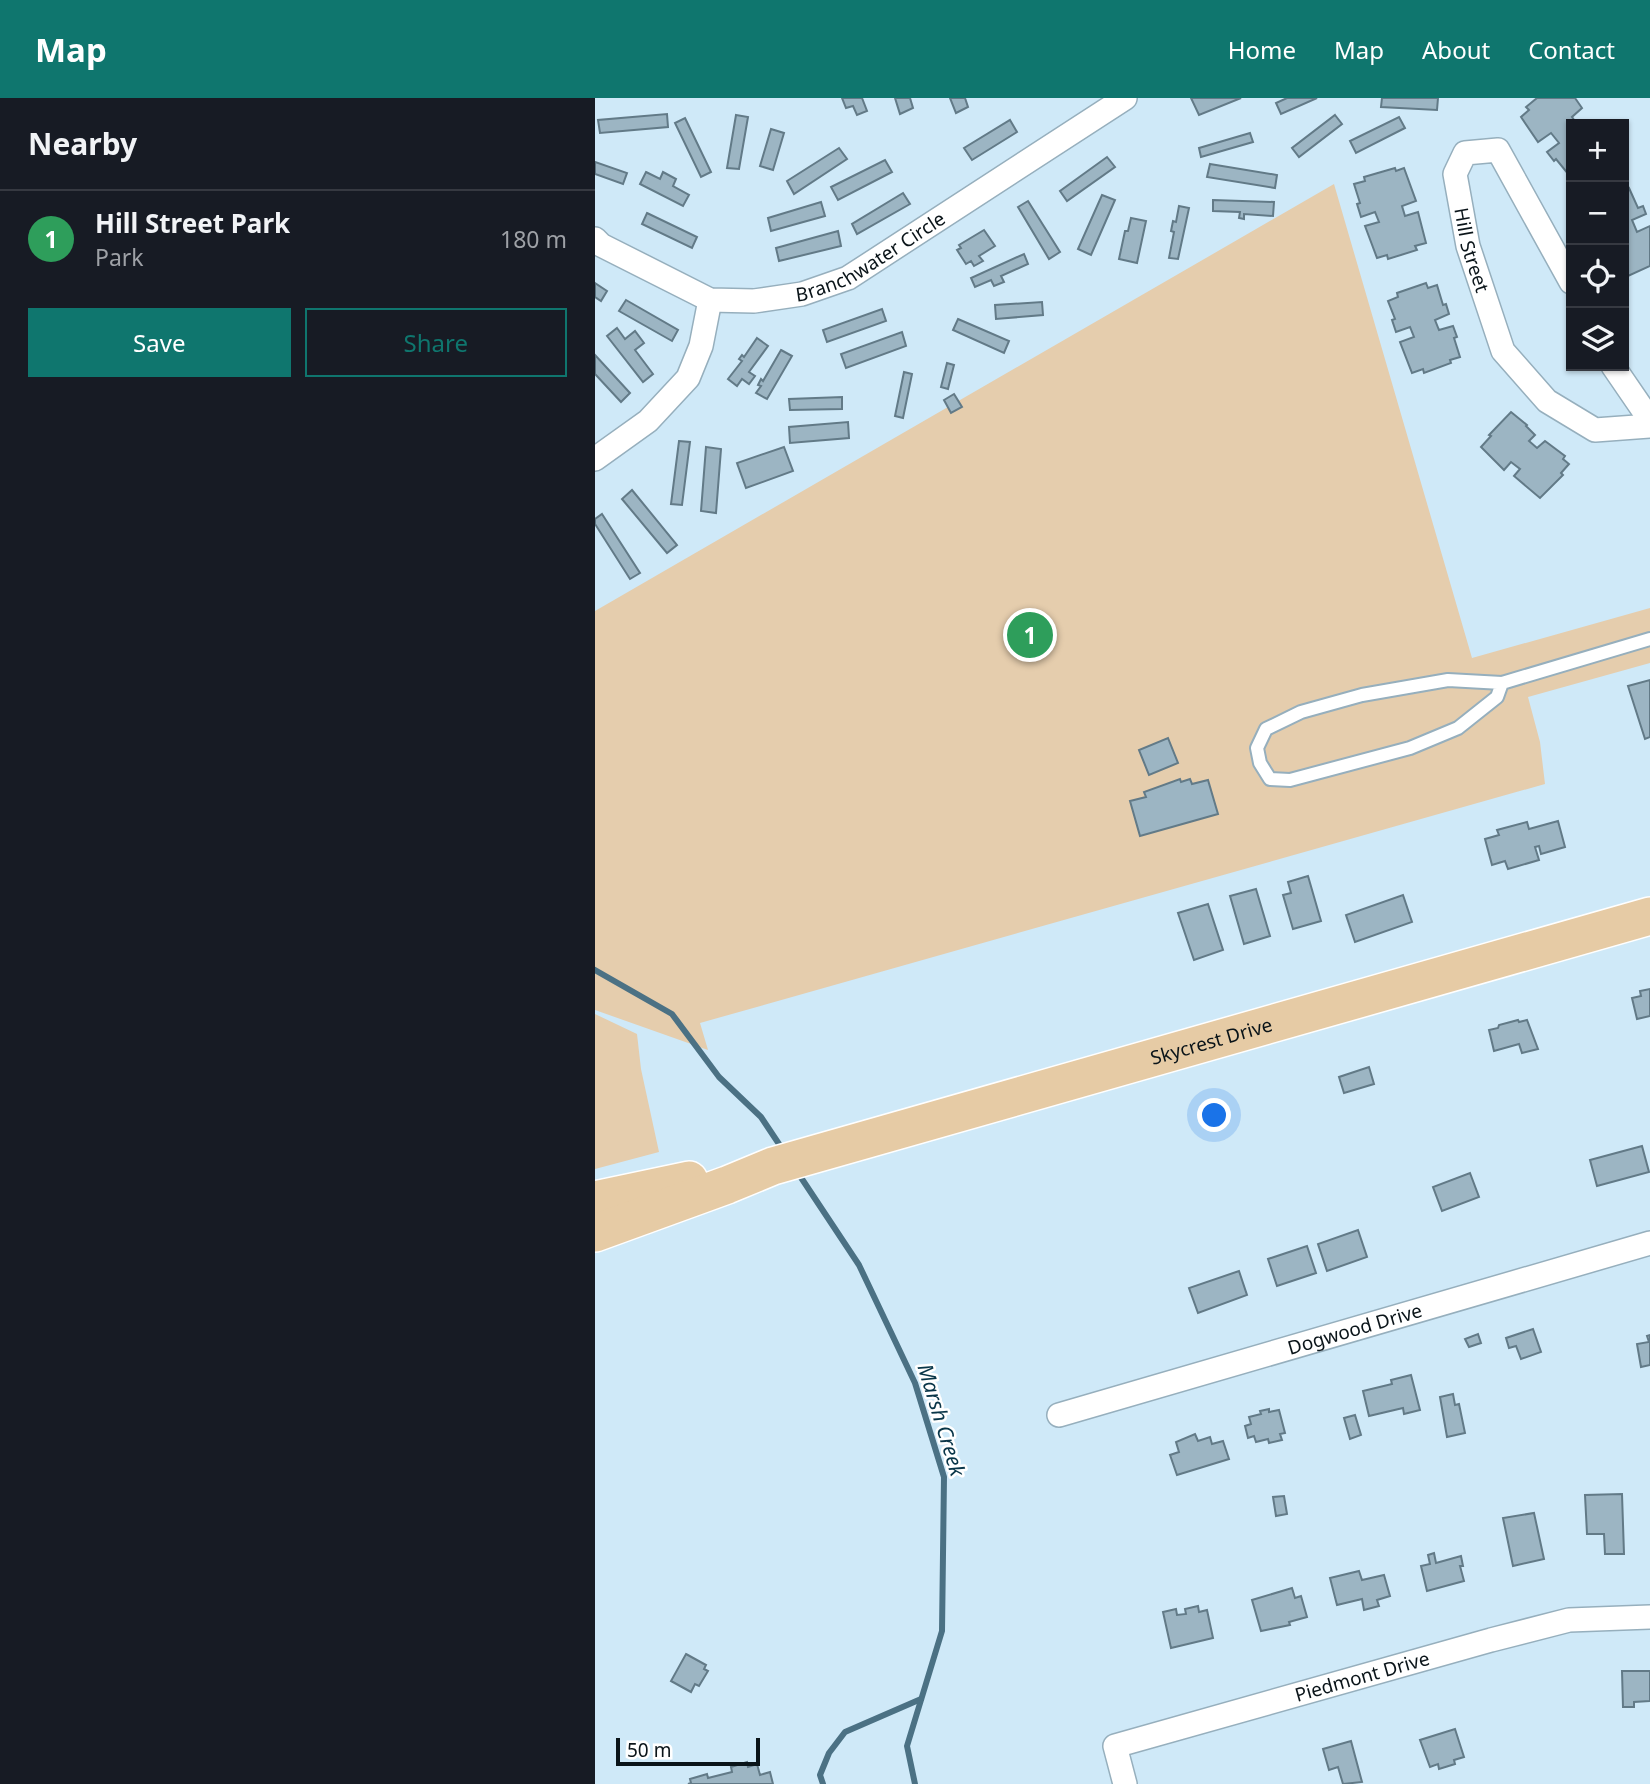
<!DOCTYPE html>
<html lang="en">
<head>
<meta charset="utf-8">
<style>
	body { margin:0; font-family:"Noto Sans",sans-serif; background:#242831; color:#f1f3f6 }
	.controls { position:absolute; right:21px; top:21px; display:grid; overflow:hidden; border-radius:0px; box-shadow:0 2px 5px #0004 }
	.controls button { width:63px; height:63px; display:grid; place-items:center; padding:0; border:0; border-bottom:2px solid #363941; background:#171b24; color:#f1f3f6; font:35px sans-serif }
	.scale { position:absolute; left:21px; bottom:18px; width:144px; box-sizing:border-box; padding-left:7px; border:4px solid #0a1419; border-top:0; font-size:19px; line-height:24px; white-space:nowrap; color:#0a1419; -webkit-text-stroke:5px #fff; paint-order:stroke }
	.you { position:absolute; left:620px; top:1018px; width:24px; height:24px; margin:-18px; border:5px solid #fff; border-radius:50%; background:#1a73e8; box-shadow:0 0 0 10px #1a73e833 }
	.badge { display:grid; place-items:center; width:46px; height:46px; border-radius:50%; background:#0f766e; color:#fff; font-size:23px; font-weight:700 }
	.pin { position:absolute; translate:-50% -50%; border:4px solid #fff; box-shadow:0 2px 7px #0006 }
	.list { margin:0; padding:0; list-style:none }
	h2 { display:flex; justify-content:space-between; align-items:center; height:91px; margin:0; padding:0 28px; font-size:30px }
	h2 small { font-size:23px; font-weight:400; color:#9ea1a6 }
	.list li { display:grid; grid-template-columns:46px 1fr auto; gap:21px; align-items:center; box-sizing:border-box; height:98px; padding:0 28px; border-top:2px solid #363941 }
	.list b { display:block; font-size:26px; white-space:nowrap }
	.list p { margin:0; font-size:23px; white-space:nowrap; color:#9ea1a6 }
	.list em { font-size:23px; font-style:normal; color:#9ea1a6 }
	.actions { display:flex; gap:14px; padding:21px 28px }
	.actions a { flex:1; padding:16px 0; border:2px solid #0f766e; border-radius:0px; text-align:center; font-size:24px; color:#0f766e }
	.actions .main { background:#0f766e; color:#fff }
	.icon { flex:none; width:38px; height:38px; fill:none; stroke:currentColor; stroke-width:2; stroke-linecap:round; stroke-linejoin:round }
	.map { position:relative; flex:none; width:1055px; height:1686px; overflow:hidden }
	header { display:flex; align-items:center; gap:42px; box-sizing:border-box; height:98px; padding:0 35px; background:#0f766e; color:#fff }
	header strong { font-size:33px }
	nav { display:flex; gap:38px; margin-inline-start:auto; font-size:24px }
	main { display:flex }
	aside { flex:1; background:#171b24 }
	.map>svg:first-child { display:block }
</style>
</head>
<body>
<header>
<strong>Map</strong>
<nav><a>Home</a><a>Map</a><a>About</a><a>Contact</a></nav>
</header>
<main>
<aside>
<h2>Nearby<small></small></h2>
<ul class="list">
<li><span class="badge" style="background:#2e9e5b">1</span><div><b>Hill Street Park</b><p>Park</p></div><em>180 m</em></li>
</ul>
<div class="actions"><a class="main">Save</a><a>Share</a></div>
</aside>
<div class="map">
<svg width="1055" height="1686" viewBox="0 0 1055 1686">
	<rect width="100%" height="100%" fill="#cfe9f8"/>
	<!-- green -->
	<g fill="#e5cdad">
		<path d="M739,86L877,560L1055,510V565L933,599L945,644L950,686L105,925L113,952L0,912V513Z"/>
		<path d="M0,916L42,936L46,971L64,1054L0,1071Z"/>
	</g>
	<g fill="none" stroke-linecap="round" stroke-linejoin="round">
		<!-- stream -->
		<g stroke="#4b7184" stroke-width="6">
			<path d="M0,872L77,916L124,979L166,1019L186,1049"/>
			<path d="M205,1078L264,1167L320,1285L349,1379L347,1533L312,1648L320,1686"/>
			<path d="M228,1686L225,1677L234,1655L250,1634L326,1601"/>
		</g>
	</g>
	<!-- building -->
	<g fill="#9cb5c3" stroke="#627a87" stroke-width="2">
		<path d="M247,0H267L272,13L262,17L258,8L251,10Z"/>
		<path d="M300,0H315L318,10L305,16Z"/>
		<path d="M355,0H370L373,9L361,15Z"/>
		<path d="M596,0H646L604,17Z"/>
		<path d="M692,0H722L686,16L681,5Z"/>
		<path d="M787,0H843L842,12L786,9Z"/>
		<path d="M942,0H980L987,10L977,19L982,26H976V75L974,77L961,61L959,63L952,54L964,45L956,35L943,44L926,19L934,12L931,9Z"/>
		<path d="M72,16L73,29L5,35L3,22Z"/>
		<path d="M141,17L153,19L144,71L132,70Z"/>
		<path d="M740,17L747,26L704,59L697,50Z"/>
		<path d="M804,19L810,30L761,55L755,43Z"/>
		<path d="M90,20L116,74L106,79L80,25Z"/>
		<path d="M415,22L422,34L377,62L369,50Z"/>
		<path d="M176,31L189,35L178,72L165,68Z"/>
		<path d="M655,35L658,44L606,59L604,50Z"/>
		<path d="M244,50L252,61L199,96L192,83Z"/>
		<path d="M512,59L520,69L472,103L465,93Z"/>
		<path d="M290,62L297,74L243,102L236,89Z"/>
		<path d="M0,64L32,75L28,86L0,76Z"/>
		<path d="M615,66L682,77L680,90L612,79Z"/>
		<path d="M800,70L801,73L809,70L821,103L807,108L810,118L823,114L831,145L820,148L822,152L793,161L792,157L782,160L770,128L784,124L780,114L766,119L762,106L765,105L759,86L770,83L769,79Z"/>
		<path d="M51,74L65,81L68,74L81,81L78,88L94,97L88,108L45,86Z"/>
		<path d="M1034,90L1043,110L1048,108L1051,116L1037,122L1042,134L1055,128V168L1033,178L1031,175L1029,176V93Z"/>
		<path d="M308,95L315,106L262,136L257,126Z"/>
		<path d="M507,97L520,102L496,157L483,151Z"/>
		<path d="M618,102L679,104L678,118L649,116V121L644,120L645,114L618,113Z"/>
		<path d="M433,103L465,154L454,161L423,109Z"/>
		<path d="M226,104L230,118L176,133L173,120Z"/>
		<path d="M584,108L594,110L583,161L574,160L579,134L576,133L578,123L581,124Z"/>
		<path d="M52,115L102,139L97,150L47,126Z"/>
		<path d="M536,120L551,123L542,165L524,161L530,133H533Z"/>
		<path d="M389,132L400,148L384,158L388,163L379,168L376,163L371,166L362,152L366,150L364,147Z"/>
		<path d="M243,133L246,148L184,163L181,150Z"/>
		<path d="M429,156L433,166L406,178L409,184L399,188L396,182L380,189L376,180Z"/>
		<path d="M0,185L12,193L6,203L0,199Z"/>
		<path d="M831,185L833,190L842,187L848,207L851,206L854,216L840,222L844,232L858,228L862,239L859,240L865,259L855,262L856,265L829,275L828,271L817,275L805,244L819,239L815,229L801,234L797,222L800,221L793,203L803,199L802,195Z"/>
		<path d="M31,202L83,232L77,243L24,213Z"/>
		<path d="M447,204L448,217L401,221L400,207Z"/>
		<path d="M287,211L291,223L232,244L228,232Z"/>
		<path d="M363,221L414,243L409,255L358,232Z"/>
		<path d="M22,230L30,241L40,233L49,245L40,252L58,276L48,284L12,238Z"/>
		<path d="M307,234L311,248L251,270L246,256Z"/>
		<path d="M162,240L173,248L154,274L160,278L154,286L147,281L142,288L133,281L147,263L144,261L147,257L149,259Z"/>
		<path d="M186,252L197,258L172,301L161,295L166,288L163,287L166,281L168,283Z"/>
		<path d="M0,257L35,295L26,304L0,276Z"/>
		<path d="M352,265L359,267L353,291L346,289Z"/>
		<path d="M309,274L317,276L308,320L300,318Z"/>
		<path d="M359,296L367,309L356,315L349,302Z"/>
		<path d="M247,299V311L195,312L194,301Z"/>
		<path d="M916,314L932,327L931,328L940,337L934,343L942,350L950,343L970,358L968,361L974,366L966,375L968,377L945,400L919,378L925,371L916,364L909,372L886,349L896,338L894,337Z"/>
		<path d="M253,324L254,340L195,345L194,329Z"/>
		<path d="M84,343L95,344L87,407L76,406Z"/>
		<path d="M111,349L126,351L121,415L106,413Z"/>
		<path d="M189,349L198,373L151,390L142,365Z"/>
		<path d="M37,392L82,447L72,455L27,401Z"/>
		<path d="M7,416L45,475L35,481L0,426V421Z"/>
		<path d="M1055,582V639L1050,641L1033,588Z"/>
		<path d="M573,640L583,665L554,677L544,652Z"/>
		<path d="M585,681L586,684L595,681L597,686L613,682L623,716L545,738L535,703L551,699L549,694Z"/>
		<path d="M963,723L970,749L946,756L944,748L940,749L944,762L913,771L910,763L897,767L890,741L904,737L902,732L932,724L934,731Z"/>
		<path d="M713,778L726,823L698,831L688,797L696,795L693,784Z"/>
		<path d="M661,791L675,838L649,846L635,798Z"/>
		<path d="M808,797L817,824L760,844L751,817Z"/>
		<path d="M613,806L628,852L599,862L583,815Z"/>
		<path d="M1055,891V918L1042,921L1037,900L1046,898L1045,893Z"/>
		<path d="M923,922L924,924L932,922L943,951L927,955L924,946L899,953L894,932L903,930L904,927Z"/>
		<path d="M774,969L779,986L749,995L744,979Z"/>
		<path d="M1047,1048L1054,1074L1002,1088L995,1062Z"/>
		<path d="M875,1075L884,1099L847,1113L838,1089Z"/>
		<path d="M763,1132L772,1159L732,1173L723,1146Z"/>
		<path d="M712,1148L721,1175L682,1188L673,1161Z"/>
		<path d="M644,1173L652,1197L603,1215L594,1190Z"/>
		<path d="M938,1231L946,1254L926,1261L921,1248L914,1250L911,1240Z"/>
		<path d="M883,1236L886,1245L874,1249L870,1241Z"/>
		<path d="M1055,1237V1267L1046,1269L1042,1246L1054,1244L1052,1238Z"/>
		<path d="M816,1277L825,1312L809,1316L808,1310L774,1318L768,1293L797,1286L796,1282Z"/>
		<path d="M858,1296L860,1307L864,1306L870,1335L852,1339L845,1299Z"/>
		<path d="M674,1311V1314L684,1312L690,1335L685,1336L687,1342L674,1345L673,1341L661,1344L659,1338L653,1340L650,1328L656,1326L654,1319L666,1316L665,1313Z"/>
		<path d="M760,1317L766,1337L755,1341L749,1320Z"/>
		<path d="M600,1336L603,1343L615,1339L617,1346L628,1343L634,1361L582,1377L575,1357L584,1354L581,1344Z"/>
		<path d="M1027,1396L1029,1456H1010L1009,1436H992L990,1397Z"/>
		<path d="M689,1398L692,1416L681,1418L678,1399Z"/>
		<path d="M939,1415L949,1461L918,1468L908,1420Z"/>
		<path d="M839,1455L841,1465L866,1458L868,1468H865L869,1483L832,1493L826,1468L835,1466L833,1457Z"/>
		<path d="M764,1473L767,1482L789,1477L795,1498L782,1502L784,1508L769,1512L767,1501L742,1507L735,1480Z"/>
		<path d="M697,1490L700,1500L706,1498L712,1519L694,1524L695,1527L666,1533L657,1502Z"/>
		<path d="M603,1508L604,1514L612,1512L618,1540L576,1550L568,1514L581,1511L582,1517L591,1516L590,1511Z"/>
		<path d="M91,1556L111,1567L109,1571L113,1573L104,1588L100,1586L96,1594L76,1583Z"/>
		<path d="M1027,1573H1055V1603L1039,1604V1609H1028Z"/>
		<path d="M860,1631L869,1659L859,1662L860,1666L844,1671L843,1666L835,1669L825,1642Z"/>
		<path d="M756,1643L767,1684L748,1686L743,1669L734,1672L728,1651Z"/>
		<path d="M152,1664L153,1669L162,1666L165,1677L175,1674L178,1686H93L96,1685L95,1681L112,1676L113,1680L137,1674L136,1669Z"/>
	</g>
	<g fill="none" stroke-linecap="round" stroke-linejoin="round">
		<!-- lane casing -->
		<g stroke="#96afbd" stroke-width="16">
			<path id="lane" d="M907,585L902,599L863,630L815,650L695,682L675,681L665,665L662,650L671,631L706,614L767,597L853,582L907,585L1055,541"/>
		</g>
		<!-- street casing -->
		<g stroke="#96afbd" stroke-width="26">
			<g id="street">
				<path id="s1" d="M0,141L6,147L115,202L159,203L207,196L253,180L530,0"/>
				<path id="s2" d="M976,184L903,52L870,55L860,76L873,148L908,253L952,303L1000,332L1055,328"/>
				<path d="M1018,268L1055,322"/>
				<path d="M0,361L53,323L93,280L106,248L115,202"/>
				<path id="s3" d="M464,1317L1055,1145"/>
				<path id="s4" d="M530,1686L520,1648L896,1542L974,1522L1055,1519"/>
			</g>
		</g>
		<!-- primary casing -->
		<g stroke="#fff" stroke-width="40">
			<g id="primary">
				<path d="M0,1102L94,1082"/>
				<path id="s5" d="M0,1135L132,1087L178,1068L1055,818"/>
			</g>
		</g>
		<!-- lane -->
		<use href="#lane" stroke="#fff" stroke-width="12"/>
		<!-- street -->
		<use href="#street" stroke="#fff" stroke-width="23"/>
		<!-- primary -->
		<use href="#primary" stroke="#e6cba5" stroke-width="37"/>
	</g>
	<g text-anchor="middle" stroke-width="5" stroke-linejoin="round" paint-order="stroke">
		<!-- street labels -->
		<g font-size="19" fill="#0a1419" stroke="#fff">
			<text dy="7" stroke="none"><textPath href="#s2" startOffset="285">Hill Street</textPath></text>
			<text dy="7" stroke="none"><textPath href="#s1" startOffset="301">Branchwater Circle</textPath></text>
			<text dy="7" stroke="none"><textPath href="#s5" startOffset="646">Skycrest Drive</textPath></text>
			<text dy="7" stroke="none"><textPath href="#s3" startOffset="308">Dogwood Drive</textPath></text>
			<text dy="7" stroke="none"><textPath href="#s4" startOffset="296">Piedmont Drive</textPath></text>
		</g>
		<!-- water labels -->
		<g font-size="21" font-style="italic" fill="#083548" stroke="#fff">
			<text transform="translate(346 1322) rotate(73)" y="7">Marsh Creek</text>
		</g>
	</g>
</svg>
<div class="controls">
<button>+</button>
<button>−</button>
<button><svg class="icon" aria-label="locate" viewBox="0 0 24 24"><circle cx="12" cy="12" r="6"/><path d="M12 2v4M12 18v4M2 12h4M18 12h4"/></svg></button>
<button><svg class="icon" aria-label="layers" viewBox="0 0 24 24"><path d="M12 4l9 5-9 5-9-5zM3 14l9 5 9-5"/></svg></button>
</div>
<div class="scale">50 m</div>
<div class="you"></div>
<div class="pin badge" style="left:435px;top:537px;background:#2e9e5b">1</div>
</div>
</main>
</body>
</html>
